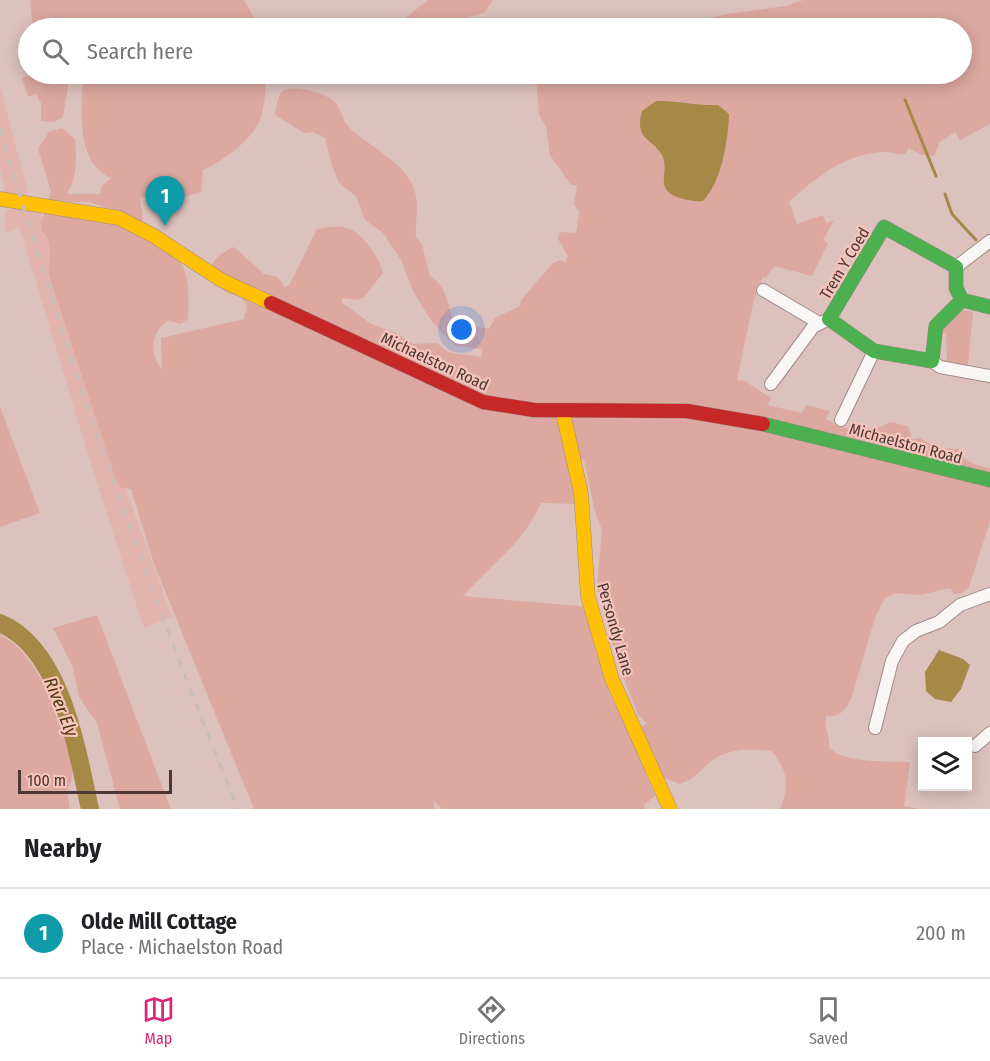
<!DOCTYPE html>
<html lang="en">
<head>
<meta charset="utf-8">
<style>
	body { margin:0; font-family:"Fira Sans Condensed",sans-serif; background:#f2f2f2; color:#202124 }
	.controls { position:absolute; right:18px; bottom:18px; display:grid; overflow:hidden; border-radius:0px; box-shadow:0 3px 15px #0003 }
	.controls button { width:54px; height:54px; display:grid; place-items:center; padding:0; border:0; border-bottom:2px solid #e0e0e0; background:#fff; color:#202124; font:30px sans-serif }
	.scale { position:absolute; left:18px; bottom:15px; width:154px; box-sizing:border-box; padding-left:6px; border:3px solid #4c3734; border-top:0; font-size:16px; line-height:21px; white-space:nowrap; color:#4c3734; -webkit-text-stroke:4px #f7c4bc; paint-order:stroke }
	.you { position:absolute; left:462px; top:330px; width:21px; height:21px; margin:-15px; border:4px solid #fff; border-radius:50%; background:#1a73e8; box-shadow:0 0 0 9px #1a73e833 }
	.badge { display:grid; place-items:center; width:39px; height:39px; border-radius:50%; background:#db2777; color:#fff; font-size:20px; font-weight:700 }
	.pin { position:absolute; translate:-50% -50px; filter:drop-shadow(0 2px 3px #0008) }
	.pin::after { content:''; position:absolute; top:32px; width:21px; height:18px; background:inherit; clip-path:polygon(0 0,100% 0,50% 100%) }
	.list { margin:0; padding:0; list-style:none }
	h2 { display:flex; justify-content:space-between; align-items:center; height:78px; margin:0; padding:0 24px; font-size:26px }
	h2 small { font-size:20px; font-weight:400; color:#757577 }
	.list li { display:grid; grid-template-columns:39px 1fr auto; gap:18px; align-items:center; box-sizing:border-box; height:90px; padding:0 24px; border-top:2px solid #e0e0e0 }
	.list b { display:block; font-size:22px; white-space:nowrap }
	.list p { margin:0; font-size:20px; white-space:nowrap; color:#757577 }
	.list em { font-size:20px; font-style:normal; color:#757577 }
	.icon { flex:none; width:33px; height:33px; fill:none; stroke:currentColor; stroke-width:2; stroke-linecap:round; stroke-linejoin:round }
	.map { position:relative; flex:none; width:990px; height:809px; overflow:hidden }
	.search { position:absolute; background:#fff; box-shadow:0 3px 15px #0003; left:18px; right:18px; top:18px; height:66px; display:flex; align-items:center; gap:15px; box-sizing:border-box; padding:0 21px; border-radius:33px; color:#757577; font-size:22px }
	.sheet { height:168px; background:#fff }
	nav { display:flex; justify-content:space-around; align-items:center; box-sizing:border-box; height:84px; border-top:2px solid #e0e0e0; background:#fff; font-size:16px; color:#757577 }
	nav a { display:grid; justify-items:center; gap:3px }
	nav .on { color:#db2777 }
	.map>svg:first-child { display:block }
</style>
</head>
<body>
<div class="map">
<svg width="990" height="809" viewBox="0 0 990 809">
	<rect width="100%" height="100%" fill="#ddc1bd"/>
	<!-- built -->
	<path fill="#e1b4ae" d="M0,86L28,193L24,195L40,209L112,451L172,617L144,628L90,461L20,229L18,227L9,232L5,231L6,210L13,209L2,192L5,186L0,171Z"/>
	<!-- green -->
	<g fill="#dca8a0" fill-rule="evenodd">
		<path d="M30,0H244L260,28H172L168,21L159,28H128L114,24L96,28H33Z"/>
		<path d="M428,0H493L484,13L466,18L456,28H364L403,20Z"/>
		<path d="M803,0H990V124L960,140L955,132L940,142L934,156L922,155L909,148L905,154C897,154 890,152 882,152C845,154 815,178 789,202L797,224L823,215L826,223L834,220L823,240L828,243L812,276L774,266L766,278L763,277L754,299L737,380L745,381L771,398L767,405L802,413L806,405L830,411L826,419C847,431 867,436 890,422L908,426L912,439L920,438L937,448L958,449C966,463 974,465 990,468V521L969,587L962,593L954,594L950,588L920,595L896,593L884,599L875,618L851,699C845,710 840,718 826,716C824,727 830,736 829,747C842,764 890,761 910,762L904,806L919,809H780C790,784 788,772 772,751C752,748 727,748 710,762C699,772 694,779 680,784L644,770L655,796L644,805L645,809H442L434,801V809H254L154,564L131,489L122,488L116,480L49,275C48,257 55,242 41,230V221L46,211L118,212L89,202L48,201L51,191L38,149L49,132L62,128L75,139C77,159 77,177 67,194H100L102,186L111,178C74,162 82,106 83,74L267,75C265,88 265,105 261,117C253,140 223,161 203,170L201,192L162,203L145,196L140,199L143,221L140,225C182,261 191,260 188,319L180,324L168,320C150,334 149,352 162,370L161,338L244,319L247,306L241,297L227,293L211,280C209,261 218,254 234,247L264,274L278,277L285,287L290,284L317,229C327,227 339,225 350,229C364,235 380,259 383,273L364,297L358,300L343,298L341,302L371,324L398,334L413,344L437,343L447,352L481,357L482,349L455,346L433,323L414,293L401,260L383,233L365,220L356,196L339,183L332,166L325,138L313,132L304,133L275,115C276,109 277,98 281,93C289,82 329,94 336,103C343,113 341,120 352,130C372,148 402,161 413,186C420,202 415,220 416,237L422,245L430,276C450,288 448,311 457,331L475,326L489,329L495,318L520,306L521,300L553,263L561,260L565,262L568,256L558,239L560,232L576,233L579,211L574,205L577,185H571L550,155L546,127L539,115L536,74H962V28H662L727,14L786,6ZM584,459L595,512L602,530L597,587L618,664L638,715L647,723L630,734L609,693L589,607L463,596C492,564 522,545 541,503L580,504L581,460Z"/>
		<path d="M34,74H66L68,86L63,117L54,122L41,121V103L36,94L28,97L22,78Z"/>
		<path d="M962,310L973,312L968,365H943L939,360H947L946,333H939Z"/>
		<path d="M0,407L40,513L0,527Z"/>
		<path d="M97,615L170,807V809H120L97,723L79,697L73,668L53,628Z"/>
		<path d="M0,635C31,651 50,691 58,723L63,725C67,743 79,774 67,790L70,809H0Z"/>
	</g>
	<!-- water -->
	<g fill="#a68847">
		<path d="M656,101C677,100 696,106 718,105L729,114C728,141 722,181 703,201C694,202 688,200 680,198C652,189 671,173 662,155C652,138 634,140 642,111Z"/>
		<path d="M939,650L963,659L970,665L961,689L951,702L935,699L926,691L925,672Z"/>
	</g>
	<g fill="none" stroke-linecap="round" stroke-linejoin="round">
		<!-- stream -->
		<g stroke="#a68847" stroke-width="3">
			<path d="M905,100L936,176"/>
			<path d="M945,194L952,214L976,240"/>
		</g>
		<!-- river -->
		<path stroke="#a68847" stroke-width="18" d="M0,623C62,649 77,751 90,809"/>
		<!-- street casing -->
		<g stroke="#9f8b88" stroke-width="14">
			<g id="street">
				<path d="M956,267L990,241"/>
				<path d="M763,290L819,323"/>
				<path d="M932,361L940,367L990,376"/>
				<path d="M771,384L813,327L829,319"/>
				<path d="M841,420L874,351"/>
				<path d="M875,728L892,661L903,641L916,631L939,622L960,605L990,594"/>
				<path d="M975,746L990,733"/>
			</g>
		</g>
		<!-- fast casing -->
		<g stroke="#9f8b88" stroke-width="15">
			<g id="fast">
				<path d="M962,300L936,326L932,361L874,351L829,319L884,227L956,267V288L962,300L990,307"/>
				<path d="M763,424L990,480"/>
			</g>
		</g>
		<!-- slow casing -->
		<g stroke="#9f8b88" stroke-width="15">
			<g id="slow">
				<path d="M0,199L119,218L154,236L221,280L271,303"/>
				<path d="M563,413L581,493L588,597L612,679L670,809"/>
			</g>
		</g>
		<!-- jam casing -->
		<g stroke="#9f8b88" stroke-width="15">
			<path id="jam" d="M271,303L483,402L534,410L687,411L763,424"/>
		</g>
		<!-- street -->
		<use href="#street" stroke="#faf6f5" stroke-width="12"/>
		<!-- fast -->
		<use href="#fast" stroke="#4caf50" stroke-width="14"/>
		<!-- slow -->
		<use href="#slow" stroke="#ffc107" stroke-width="14"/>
		<!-- jam -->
		<use href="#jam" stroke="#c62828" stroke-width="14"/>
		<!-- rail -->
		<path stroke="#c6bebd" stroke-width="3" stroke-dasharray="8 8" stroke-linecap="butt" d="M0,128C67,360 147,586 238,809"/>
	</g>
	<g text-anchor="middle" stroke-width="4.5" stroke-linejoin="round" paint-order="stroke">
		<!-- street labels -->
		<g font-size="16" fill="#4c3734" stroke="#f7c4bc">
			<text transform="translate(844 263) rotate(-59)" y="6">Trem Y Coed</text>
			<text transform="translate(435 361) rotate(25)" y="6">Michaelston Road</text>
			<text transform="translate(906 443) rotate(15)" y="6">Michaelston Road</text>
			<text transform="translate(616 629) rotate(74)" y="6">Persondy Lane</text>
		</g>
		<!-- water labels -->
		<g font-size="18" font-style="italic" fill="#493909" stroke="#f7c4bc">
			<text transform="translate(61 707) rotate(68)" y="6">River Ely</text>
		</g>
	</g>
</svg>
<div class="controls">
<button><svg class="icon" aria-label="layers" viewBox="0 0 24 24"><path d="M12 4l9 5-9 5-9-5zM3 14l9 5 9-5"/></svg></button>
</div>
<div class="scale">100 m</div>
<div class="you"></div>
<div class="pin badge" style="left:165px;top:226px;background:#0f9aa8">1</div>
<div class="search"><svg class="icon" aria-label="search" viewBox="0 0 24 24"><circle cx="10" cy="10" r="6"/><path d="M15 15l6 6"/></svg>Search here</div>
</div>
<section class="sheet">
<h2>Nearby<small></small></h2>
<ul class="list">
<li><span class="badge" style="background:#0f9aa8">1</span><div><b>Olde Mill Cottage</b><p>Place · Michaelston Road</p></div><em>200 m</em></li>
</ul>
</section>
<nav>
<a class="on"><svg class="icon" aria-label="map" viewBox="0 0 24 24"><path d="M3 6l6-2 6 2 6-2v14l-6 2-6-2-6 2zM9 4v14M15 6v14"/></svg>Map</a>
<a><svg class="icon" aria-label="directions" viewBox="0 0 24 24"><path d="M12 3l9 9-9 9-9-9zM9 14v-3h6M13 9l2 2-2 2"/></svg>Directions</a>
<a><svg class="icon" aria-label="saved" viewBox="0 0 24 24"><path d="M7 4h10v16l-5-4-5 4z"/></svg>Saved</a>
</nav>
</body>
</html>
